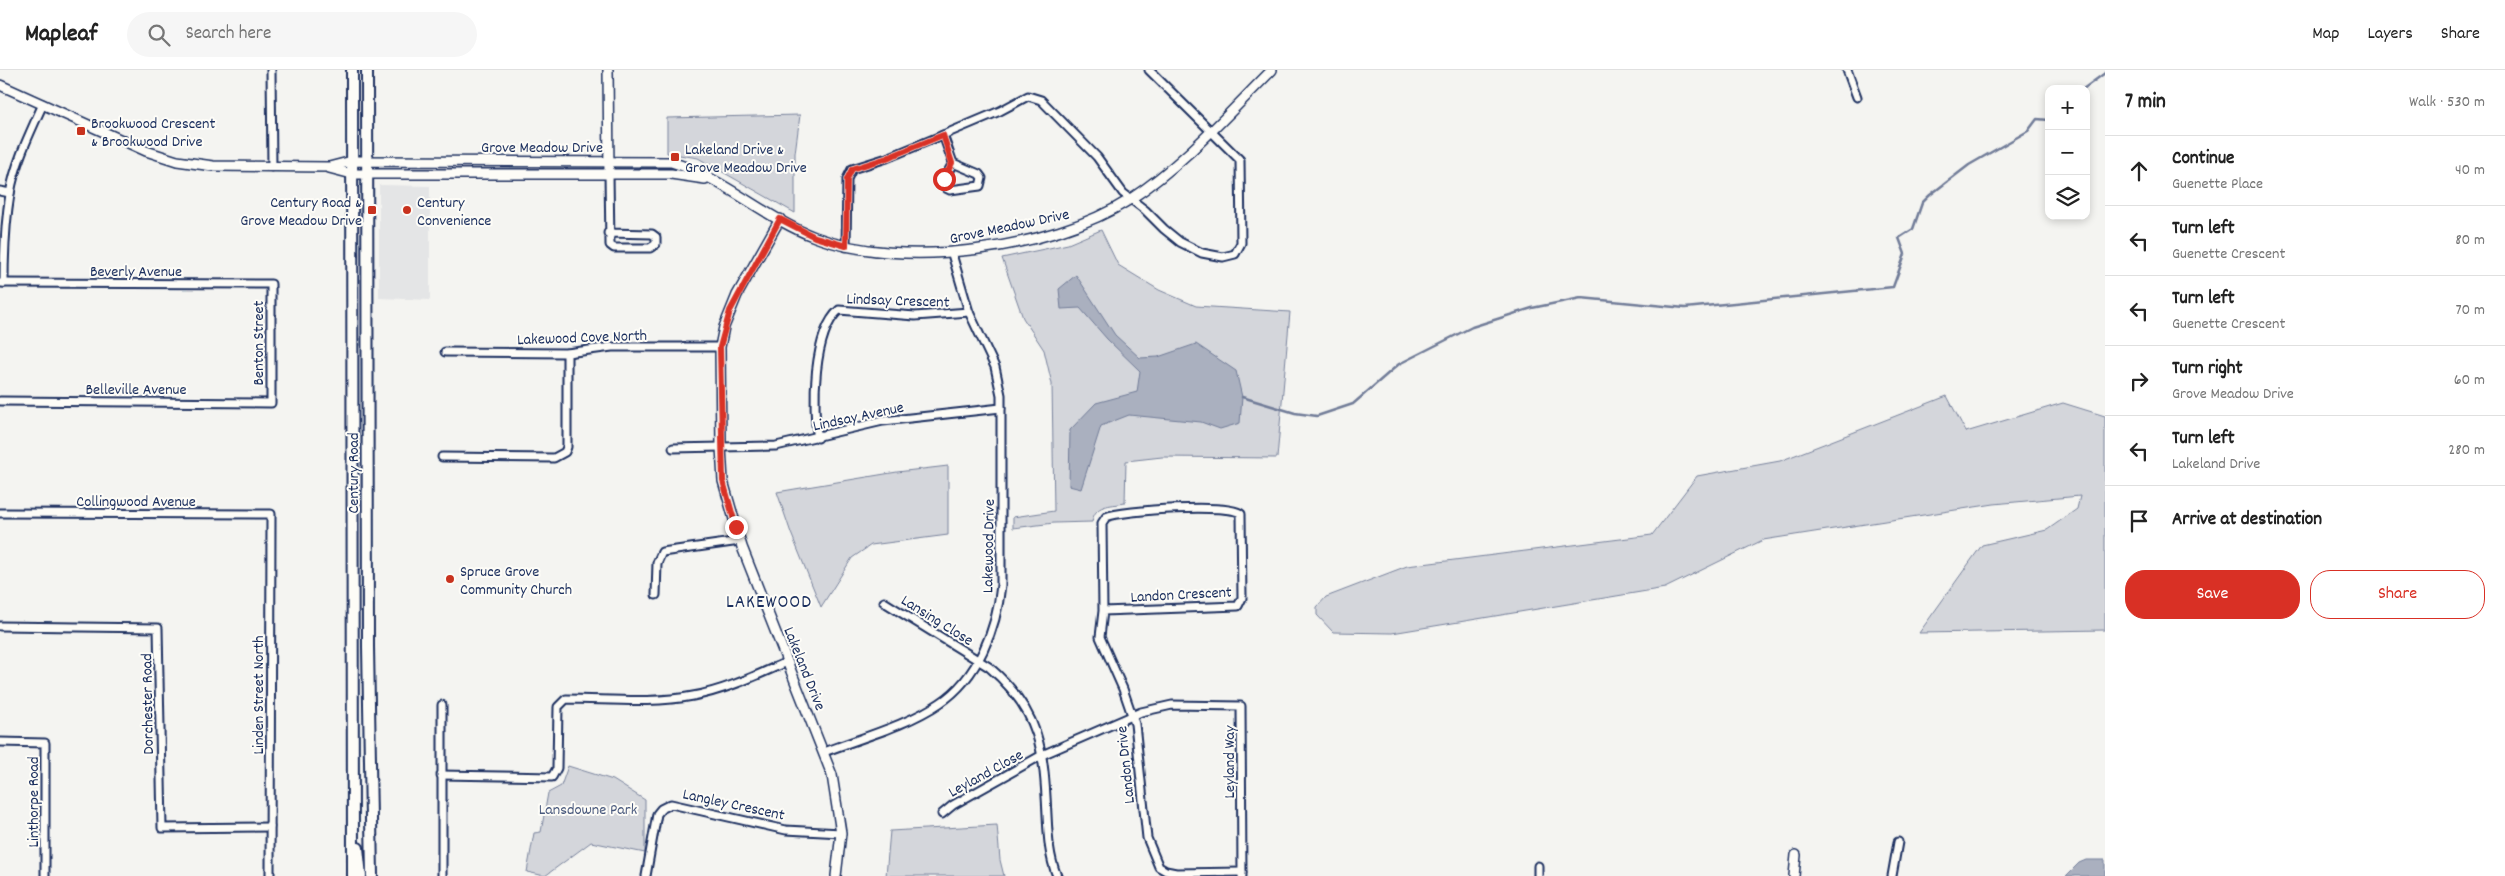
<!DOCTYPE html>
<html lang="en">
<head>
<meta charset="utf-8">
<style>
	body { margin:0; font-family:Dekko,sans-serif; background:#f6f6f6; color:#222 }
	.controls { position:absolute; right:15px; top:15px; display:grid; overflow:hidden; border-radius:10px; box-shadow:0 2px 8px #0003 }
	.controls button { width:45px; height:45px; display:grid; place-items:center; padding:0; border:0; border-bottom:1px solid #e0e0e0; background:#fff; color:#222; font:25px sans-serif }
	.stop { position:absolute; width:15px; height:15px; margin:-11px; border:4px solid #d93025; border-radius:50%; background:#fff }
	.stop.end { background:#d93025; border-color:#fff; box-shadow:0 1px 5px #0008 }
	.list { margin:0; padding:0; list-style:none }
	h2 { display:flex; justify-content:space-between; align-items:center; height:65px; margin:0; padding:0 20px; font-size:21px }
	h2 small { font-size:16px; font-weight:400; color:#767676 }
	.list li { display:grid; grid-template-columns:32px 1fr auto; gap:15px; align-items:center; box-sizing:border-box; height:70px; padding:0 20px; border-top:1px solid #e0e0e0 }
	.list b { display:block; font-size:19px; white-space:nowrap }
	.list p { margin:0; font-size:16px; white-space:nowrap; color:#767676 }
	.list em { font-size:16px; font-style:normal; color:#767676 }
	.actions { display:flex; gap:10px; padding:15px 20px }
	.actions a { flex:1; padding:11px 0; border:1px solid #d93025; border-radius:20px; text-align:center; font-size:18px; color:#d93025 }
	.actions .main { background:#d93025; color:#fff }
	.icon { flex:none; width:28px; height:28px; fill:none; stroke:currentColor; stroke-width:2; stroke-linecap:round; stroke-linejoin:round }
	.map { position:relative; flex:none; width:2105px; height:806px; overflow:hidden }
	header { display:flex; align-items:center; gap:30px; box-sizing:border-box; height:70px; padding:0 25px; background:#fff; border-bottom:1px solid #e0e0e0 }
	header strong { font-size:24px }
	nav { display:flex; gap:28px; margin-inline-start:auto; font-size:18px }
	.search { width:350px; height:45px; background:#f6f6f6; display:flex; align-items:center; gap:12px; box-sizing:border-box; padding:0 18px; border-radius:28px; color:#767676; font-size:19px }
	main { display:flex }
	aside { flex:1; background:#fff }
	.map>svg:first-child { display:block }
</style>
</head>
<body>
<header>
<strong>Mapleaf</strong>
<div class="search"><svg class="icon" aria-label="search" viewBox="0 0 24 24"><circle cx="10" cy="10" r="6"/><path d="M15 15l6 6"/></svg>Search here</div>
<nav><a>Map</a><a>Layers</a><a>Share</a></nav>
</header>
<main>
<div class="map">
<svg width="2105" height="806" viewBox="0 0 2105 806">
	<rect width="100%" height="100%" fill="#f4f4f1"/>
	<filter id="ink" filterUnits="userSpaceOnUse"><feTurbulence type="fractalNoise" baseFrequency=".02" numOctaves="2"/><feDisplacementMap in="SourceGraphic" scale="10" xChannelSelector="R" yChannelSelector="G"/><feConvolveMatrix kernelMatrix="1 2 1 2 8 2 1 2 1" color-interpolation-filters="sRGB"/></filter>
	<g filter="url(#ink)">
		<!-- built -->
		<path fill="#e4e5e6" d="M379,115L430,116V230L379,228Z"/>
		<!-- green -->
		<g fill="#d4d6db" stroke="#78829c">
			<path d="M800,45L795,83V143L698,88L667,83V48Z"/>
			<path d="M1101,160L1118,195L1159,220L1196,236L1290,242L1277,388L1162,387L1126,391L1125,433C1109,436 1095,434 1092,452L1054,453L1013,458V447L1054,441L1052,314L1044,280L1023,248L1002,188L1068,174Z"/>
			<path d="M1947,326L1966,362L2063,333L2105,346V560L1919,563L1982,475L2047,460L2077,439L2080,426L1994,434L1763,470L1665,518L1392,563L1333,562L1317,545V537L1326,527L1407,496L1652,465L1697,406L1780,391Z"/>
			<path d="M948,396V465L871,475L852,488L821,537L791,463L777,422L897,402Z"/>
			<path d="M568,696L613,710L645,730V783L591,772L545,806L527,802L534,763L541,762L548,723L561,716Z"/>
			<path d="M997,755L1000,790L1004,806H886L890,761Z"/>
		</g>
		<!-- water -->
		<g fill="#aab0bf" stroke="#717c98">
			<path d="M1076,205L1115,265L1140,288L1158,287L1196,274L1236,301L1242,327L1240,353L1220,359L1201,352L1129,345L1101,356L1081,419L1069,416L1070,360L1096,333L1137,322L1140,301L1107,269L1080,238L1061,239L1059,219Z"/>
			<path d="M2086,790H2105V806H2066L2079,793Z"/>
		</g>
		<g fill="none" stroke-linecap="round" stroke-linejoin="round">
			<!-- stream -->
			<g stroke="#717c98" stroke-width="2.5">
				<path d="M2083,19L2105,3"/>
				<path d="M1242,327L1295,343L1317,346L1353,334L1399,294L1472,257L1532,238L1581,228L1685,238L1893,217L1905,184L1899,168L1913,159L1922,133L1930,125L1969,95L2028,61L2037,49L2049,50"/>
			</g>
			<!-- minor casing -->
			<g stroke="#1b2f5e" stroke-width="11">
				<g id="minor">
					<path d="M271,0L272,97"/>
					<path d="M1847,0L1857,27"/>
					<path d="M943,65L953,93L979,104L982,108L980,116L950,120L946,118L944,109L953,93"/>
					<path d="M0,121L10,123"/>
					<path d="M608,163L652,164L656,167V174L650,178H614L610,175L609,104"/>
					<path d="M846,177L847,109L852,99L887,88L943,65L1000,41L1028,26L1041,30L1097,87L1123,123L1145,140L1164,159L1180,172L1202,183L1223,187L1235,184L1241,173L1240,90L1149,0"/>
					<path d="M0,213L271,214V333L0,331"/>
					<path d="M4,213C4,183 5,154 10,124C15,93 30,63 43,34"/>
					<path d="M445,282L567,283L612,277H720"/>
					<path d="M818,368C812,337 813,263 839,240L915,246L969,242"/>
					<path d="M673,378L776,376L883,351L1001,338"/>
					<path d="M442,387L554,388L565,382L567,377V283"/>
					<path d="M0,443L271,444L270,806"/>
					<path d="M656,525L657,493L662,482L740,471"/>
					<path d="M884,532L989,597C1041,641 1044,682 1047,745C1048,766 1049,787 1057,806"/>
					<path d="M1103,541L1238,536L1242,528L1241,444C1231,433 1122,440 1106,447L1102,453L1103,541L1100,567L1123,619L1135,654L1147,768L1159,797L1166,801L1176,803L1242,802"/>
					<path d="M0,556L158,558L162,758L270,757"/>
					<path d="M442,635V806"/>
					<path d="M0,672L45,673V806"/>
					<path d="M824,682C863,667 906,656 940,633C978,608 997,558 1001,515V325L995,297L969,242L952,184"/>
					<path d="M441,705L552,707L557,698L558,637L566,629C607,629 652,634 693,626C726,620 757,605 787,592"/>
					<path d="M942,744L953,735L1042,685L1141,642L1172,635L1241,636L1242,806"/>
					<path d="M1538,796V806"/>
					<path d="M646,806L657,744L661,739L671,734L786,760L841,763"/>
					<path d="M1892,806L1898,772"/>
				</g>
			</g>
			<!-- tertiary casing -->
			<g stroke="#1b2f5e" stroke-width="12">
				<g id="tertiary">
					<path d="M608,0L609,104"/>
					<path d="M0,15L146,81L177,91L213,96L329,97L352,91L671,92C723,107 764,148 815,167C902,200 1051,180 1129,130C1183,95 1227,45 1272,0"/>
					<path d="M329,98L352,104H671L705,109"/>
					<path d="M780,149L737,225L724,257L720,277L721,377L723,411L742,477L832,705L841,763L836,806"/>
					<path d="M1794,806L1796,785"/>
				</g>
			</g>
			<!-- secondary casing -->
			<g stroke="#1b2f5e" stroke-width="14">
				<g id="secondary">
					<path d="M352,0L353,806"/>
					<path d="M367,0L368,577L372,806"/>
					<path d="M358,778L361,806"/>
				</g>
			</g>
			<!-- minor -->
			<use href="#minor" stroke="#fdfcf7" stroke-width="7"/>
			<!-- tertiary -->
			<use href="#tertiary" stroke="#fdfcf7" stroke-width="9"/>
			<!-- secondary -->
			<use href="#secondary" stroke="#fdfcf7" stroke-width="10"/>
		</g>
	</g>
	<g fill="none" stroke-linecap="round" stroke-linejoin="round" filter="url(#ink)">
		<!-- route -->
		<path stroke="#d93025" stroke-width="6" d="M736,457L723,411L720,277L730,241L780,149L815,167L846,176L847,109L852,99L887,88L943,65L952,93L944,109"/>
	</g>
	<!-- markers -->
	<g fill="#c8321e" stroke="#fdfcf7" stroke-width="2">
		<rect x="76" y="56" width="10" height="10" rx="2.5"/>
		<rect x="670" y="82" width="10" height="10" rx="2.5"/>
		<rect x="367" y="135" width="10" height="10" rx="2.5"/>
		<circle cx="407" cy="140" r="5"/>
		<circle cx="450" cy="509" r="5"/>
	</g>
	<g text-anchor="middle" stroke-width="4" stroke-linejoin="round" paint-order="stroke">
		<!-- poi labels -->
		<g font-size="16" fill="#1b2f5e" stroke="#fdfcf7" text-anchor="start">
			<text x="91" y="58">Brookwood Crescent<tspan x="91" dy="18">&amp; Brookwood Drive</tspan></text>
			<text x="685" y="84">Lakeland Drive &amp;<tspan x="685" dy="18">Grove Meadow Drive</tspan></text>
			<text x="362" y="137" text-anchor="end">Century Road &amp;<tspan x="362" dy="18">Grove Meadow Drive</tspan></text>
			<text x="417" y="137">Century<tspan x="417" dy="18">Convenience</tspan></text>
			<text x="460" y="506">Spruce Grove<tspan x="460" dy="18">Community Church</tspan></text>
		</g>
		<!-- street labels -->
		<g font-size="16" fill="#1b2f5e" stroke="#fdfcf7">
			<text x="542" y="82">Grove Meadow Drive</text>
			<text transform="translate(1009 155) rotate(-12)" y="6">Grove Meadow Drive</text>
			<text x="136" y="206">Beverly Avenue</text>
			<text transform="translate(898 229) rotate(2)" y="6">Lindsay Crescent</text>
			<text transform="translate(582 266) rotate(-2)" y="6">Lakewood Cove North</text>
			<text transform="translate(257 273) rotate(-90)" y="6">Benton Street</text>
			<text x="136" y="324">Belleville Avenue</text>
			<text transform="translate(858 345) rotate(-12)" y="6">Lindsay Avenue</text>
			<text transform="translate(352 403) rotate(-90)" y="6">Century Road</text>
			<text x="136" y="436">Collingwood Avenue</text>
			<text transform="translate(987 476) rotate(-89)" y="6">Lakewood Drive</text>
			<text transform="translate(1181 523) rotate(-3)" y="6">Landon Crescent</text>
			<text transform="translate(938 549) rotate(32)" y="6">Lansing Close</text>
			<text transform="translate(806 598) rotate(68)" y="6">Lakeland Drive</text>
			<text transform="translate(257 625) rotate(-90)" y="6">Linden Street North</text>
			<text transform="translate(146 634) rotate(-91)" y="6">Dorchester Road</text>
			<text transform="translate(1228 692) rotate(-90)" y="6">Leyland Way</text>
			<text transform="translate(1124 695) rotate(-96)" y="6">Landon Drive</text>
			<text transform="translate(985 702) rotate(-29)" y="6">Leyland Close</text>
			<text transform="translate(32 732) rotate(-90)" y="6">Linthorpe Road</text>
			<text transform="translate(734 733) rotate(12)" y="6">Langley Crescent</text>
		</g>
		<!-- park labels -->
		<g font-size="16" fill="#49597d" stroke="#fdfcf7">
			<text x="588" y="744">Lansdowne Park</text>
		</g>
		<!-- quarter labels -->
		<g font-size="19" letter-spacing="1" fill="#1b2f5e" stroke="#fdfcf7">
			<text x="769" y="537">LAKEWOOD</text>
		</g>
	</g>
</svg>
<div class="controls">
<button>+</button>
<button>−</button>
<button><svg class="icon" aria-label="layers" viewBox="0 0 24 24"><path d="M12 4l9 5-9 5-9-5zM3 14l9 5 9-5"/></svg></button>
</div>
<div class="stop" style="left:944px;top:109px"></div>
<div class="stop end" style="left:736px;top:457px"></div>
</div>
<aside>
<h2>7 min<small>Walk · 530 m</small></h2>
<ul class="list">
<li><svg class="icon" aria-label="ahead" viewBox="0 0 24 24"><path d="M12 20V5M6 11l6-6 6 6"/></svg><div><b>Continue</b><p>Guenette Place</p></div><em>40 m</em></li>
<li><svg class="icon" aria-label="left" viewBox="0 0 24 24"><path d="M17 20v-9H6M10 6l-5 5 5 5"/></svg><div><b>Turn left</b><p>Guenette Crescent</p></div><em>80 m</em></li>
<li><svg class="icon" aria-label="left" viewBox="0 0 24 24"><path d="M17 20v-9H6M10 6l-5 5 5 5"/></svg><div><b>Turn left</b><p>Guenette Crescent</p></div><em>70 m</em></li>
<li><svg class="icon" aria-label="right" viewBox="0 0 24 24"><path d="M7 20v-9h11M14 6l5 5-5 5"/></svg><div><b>Turn right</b><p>Grove Meadow Drive</p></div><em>60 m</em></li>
<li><svg class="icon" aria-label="left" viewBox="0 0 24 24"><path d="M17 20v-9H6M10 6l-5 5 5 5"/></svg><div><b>Turn left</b><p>Lakeland Drive</p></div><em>280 m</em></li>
<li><svg class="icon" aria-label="arrive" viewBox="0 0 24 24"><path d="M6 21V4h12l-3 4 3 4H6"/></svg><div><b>Arrive at destination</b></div></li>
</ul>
<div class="actions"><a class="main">Save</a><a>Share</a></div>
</aside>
</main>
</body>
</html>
